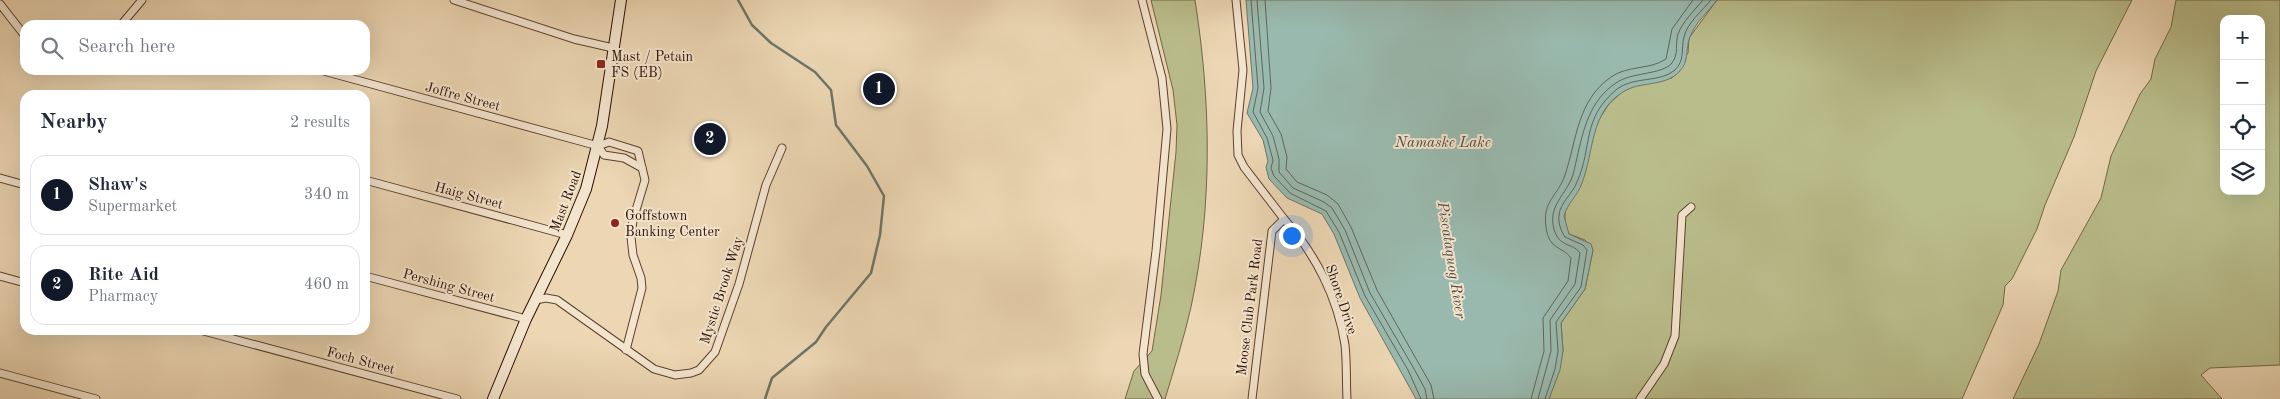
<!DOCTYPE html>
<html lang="en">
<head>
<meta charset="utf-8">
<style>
	body { margin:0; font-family:"Old Standard TT",serif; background:#f6f6f7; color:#1f2937 }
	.controls { position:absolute; right:15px; top:15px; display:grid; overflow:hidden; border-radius:10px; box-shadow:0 5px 20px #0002 }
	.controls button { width:45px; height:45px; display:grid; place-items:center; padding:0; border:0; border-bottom:1px solid #e0e1e3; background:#fff; color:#1f2937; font:25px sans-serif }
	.you { position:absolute; left:1291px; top:235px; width:18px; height:18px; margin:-12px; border:4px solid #fff; border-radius:50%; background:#1a73e8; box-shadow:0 0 0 8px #1a73e833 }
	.badge { display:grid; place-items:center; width:32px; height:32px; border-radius:50%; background:#111827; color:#fff; font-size:16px; font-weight:700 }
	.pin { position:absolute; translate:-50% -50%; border:2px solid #fff; box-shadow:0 1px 5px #0006 }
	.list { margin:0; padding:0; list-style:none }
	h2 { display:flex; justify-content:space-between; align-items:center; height:65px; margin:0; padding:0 20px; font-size:21px }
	h2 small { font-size:16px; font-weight:400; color:#747a83 }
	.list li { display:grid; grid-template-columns:32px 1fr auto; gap:15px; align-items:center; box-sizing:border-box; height:80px; margin:0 10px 10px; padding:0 10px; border:1px solid #e0e1e3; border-radius:15px }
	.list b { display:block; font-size:19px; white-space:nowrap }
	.list p { margin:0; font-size:16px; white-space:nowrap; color:#747a83 }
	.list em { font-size:16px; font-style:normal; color:#747a83 }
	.icon { flex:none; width:28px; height:28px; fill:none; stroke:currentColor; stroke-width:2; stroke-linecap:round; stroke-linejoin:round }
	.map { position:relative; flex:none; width:2280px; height:399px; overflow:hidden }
	.search { position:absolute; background:#fff; box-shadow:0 5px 20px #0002; left:20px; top:20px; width:350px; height:55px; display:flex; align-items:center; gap:12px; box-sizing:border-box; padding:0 18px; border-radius:15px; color:#747a83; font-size:19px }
	.panel { position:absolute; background:#fff; box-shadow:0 5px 20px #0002; left:20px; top:90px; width:350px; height:245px; border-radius:15px }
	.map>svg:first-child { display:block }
</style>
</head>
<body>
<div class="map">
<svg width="2280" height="399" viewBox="0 0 2280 399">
	<rect width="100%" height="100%" fill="#ecd6b3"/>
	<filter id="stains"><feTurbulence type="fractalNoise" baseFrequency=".004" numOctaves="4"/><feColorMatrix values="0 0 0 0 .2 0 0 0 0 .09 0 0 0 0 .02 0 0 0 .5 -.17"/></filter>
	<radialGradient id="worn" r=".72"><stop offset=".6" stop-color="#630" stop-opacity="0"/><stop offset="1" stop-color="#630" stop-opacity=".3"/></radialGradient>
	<!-- green -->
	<g fill="#b9bd8b" stroke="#726646" fill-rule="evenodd">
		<path d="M1151,0H1195C1211,102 1213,205 1191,307C1184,338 1174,369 1165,399H1125L1134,371L1152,351L1161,295L1176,152L1177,125L1173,90Z"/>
		<path d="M1717,0H2132L2096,71L2074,137L2045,205L2037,229L2012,279L2005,286L2003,305L1962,399H1549L1563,351L1561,323L1585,289L1593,250L1585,240L1569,234L1565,226V211L1598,121L1609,104L1622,92L1634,86L1672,78L1688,53L1689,38Z"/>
		<path d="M2176,0H2280V365L2210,368L2201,375L2222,399H2013L2039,344L2058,291L2061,270L2101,198L2111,156L2140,94L2151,79L2155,59L2171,27ZM2224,19H2261V191H2224Z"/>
	</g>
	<!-- water -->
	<path fill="#99b9ae" stroke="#6d7569" d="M1246,0H1717C1708,12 1695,23 1690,37C1685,48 1690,61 1679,72C1665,87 1639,81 1623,92C1590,112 1594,152 1582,183C1578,195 1567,204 1564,216L1569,234L1591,244L1593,250L1585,289L1561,323L1563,351L1560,370L1549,399H1416L1360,298L1334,234L1322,214L1287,198L1269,179L1266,167L1268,161L1263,140L1247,113L1253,88Z"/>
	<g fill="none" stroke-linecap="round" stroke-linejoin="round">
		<!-- shore -->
		<g stroke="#626458" stroke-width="1">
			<path d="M1251,0L1258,88L1253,112L1267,138L1273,160L1271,168L1274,176L1290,193L1326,211L1339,232L1365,296L1408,370L1421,399"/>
			<path d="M1257,0L1264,88L1260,112L1273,136L1279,159V172L1293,188L1324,202L1332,208L1345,230L1370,293L1413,367L1425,389L1427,399"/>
			<path d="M1265,0L1271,88L1268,111L1281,134L1287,157L1286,169L1297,182L1327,195L1338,204L1351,227L1377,290L1431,385L1434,399"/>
			<path d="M1531,399L1544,351L1543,318L1568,281L1571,258C1562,246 1549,250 1546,227C1542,201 1558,196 1565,175C1577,139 1577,101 1611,77C1628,65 1650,70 1666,59L1672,29L1693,0"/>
			<path d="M1538,399L1551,351L1550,320L1575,284L1580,253C1572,242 1559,248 1554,229C1548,208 1563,197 1571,180C1574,174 1575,165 1577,158C1583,130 1590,100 1616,83C1631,72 1662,75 1672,63C1679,54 1675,43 1678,34C1683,21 1694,11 1703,0"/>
			<path d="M1545,399L1555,369L1558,351L1556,322L1581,287L1587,250L1583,245L1565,237C1561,231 1558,223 1559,215C1560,203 1573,193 1577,182C1593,146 1581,119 1617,89C1634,76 1660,83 1675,70C1685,60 1681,49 1684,37C1687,23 1702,11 1711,0"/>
		</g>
		<!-- stream -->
		<path stroke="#6d7569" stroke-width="2.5" d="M738,0L752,25L771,43L815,72L831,90L836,125L867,166L884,196L880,235L871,273L826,327L816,342L772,378L765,399"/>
		<!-- street casing -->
		<g stroke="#5c402e" stroke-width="9">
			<g id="street">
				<path d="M454,0L574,39L613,48"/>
				<path d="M1142,0L1162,78L1167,129L1156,251L1143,354L1145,374L1158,399"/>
				<path d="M1236,0L1243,70L1237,131L1238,155L1244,167L1284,219L1272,231L1252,399"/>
				<path d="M0,4L25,36"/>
				<path d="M121,25L142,0"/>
				<path d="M320,70L598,146"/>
				<path d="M598,146L609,142L638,151L645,180L633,220L631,237L633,255L641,278L642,288L626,350"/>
				<path d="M598,146L604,155L624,158L642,168"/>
				<path d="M0,178L25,185"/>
				<path d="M365,180L567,235"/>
				<path d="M1284,219C1315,253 1338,298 1345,345C1347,363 1346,381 1347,399"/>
				<path d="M0,276L25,283"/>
				<path d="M365,276L526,319"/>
				<path d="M535,300L546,298L557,300L654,369L675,375L691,373L699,370L715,352L739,284L766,185L782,148"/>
				<path d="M200,330L457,399"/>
				<path d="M0,373L96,399"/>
				<path d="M1640,399L1664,364L1675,336L1682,215L1691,207"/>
			</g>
		</g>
		<!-- secondary casing -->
		<g stroke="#2c0e01" stroke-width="12">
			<path id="secondary" d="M493,399L526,319L567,235L586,189L602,126L621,0"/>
		</g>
		<!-- street -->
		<use href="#street" stroke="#f3e4ce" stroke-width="7"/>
		<!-- secondary -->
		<use href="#secondary" stroke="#f3e4ce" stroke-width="10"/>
	</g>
	<!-- markers -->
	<g fill="#8f2418" stroke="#f3e4ce" stroke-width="2">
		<rect x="596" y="59" width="10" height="10" rx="2.5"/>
		<circle cx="615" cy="223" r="5"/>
	</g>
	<g text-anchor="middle" stroke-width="4" stroke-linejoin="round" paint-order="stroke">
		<!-- poi labels -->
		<g font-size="14" fill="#2c0e01" stroke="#f3e4ce" text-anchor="start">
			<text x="611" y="61">Mast / Petain<tspan x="611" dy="16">FS (EB)</tspan></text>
			<text x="625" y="220">Goffstown<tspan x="625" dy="16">Banking Center</tspan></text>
		</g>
		<!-- street labels -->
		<g font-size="14" fill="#2c0e01" stroke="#f3e4ce">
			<text transform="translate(463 96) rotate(15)" y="5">Joffre Street</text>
			<text transform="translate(469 195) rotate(15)" y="5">Haig Street</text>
			<text transform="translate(565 201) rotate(-69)" y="5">Mast Road</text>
			<text transform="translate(449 285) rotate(15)" y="5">Pershing Street</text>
			<text transform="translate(721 290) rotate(-72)" y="5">Mystic Brook Way</text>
			<text transform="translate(1342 299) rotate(71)" y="5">Shore Drive</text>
			<text transform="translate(1249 307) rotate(-83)" y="5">Moose Club Park Road</text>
			<text transform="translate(361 360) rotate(15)" y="5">Foch Street</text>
		</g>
		<!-- water labels -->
		<g font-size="15" font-style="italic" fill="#524a3e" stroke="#f3e4ce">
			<text x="1443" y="147">Namaske Lake</text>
			<text transform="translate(1452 260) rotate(81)" y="5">Piscataquog River</text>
		</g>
	</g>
	<rect width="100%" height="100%" filter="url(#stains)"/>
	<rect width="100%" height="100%" fill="url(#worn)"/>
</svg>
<div class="controls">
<button>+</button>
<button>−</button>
<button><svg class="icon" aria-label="locate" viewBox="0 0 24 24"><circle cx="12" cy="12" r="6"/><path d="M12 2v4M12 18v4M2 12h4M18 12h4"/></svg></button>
<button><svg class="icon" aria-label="layers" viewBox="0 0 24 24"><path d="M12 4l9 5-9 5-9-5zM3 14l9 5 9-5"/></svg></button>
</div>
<div class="you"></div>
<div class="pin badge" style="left:879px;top:89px">1</div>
<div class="pin badge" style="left:710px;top:139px">2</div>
<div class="search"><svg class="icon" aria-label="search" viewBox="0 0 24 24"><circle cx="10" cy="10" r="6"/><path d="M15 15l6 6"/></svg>Search here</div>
<section class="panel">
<h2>Nearby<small>2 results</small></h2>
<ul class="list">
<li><span class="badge">1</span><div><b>Shaw's</b><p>Supermarket</p></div><em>340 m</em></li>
<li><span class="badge">2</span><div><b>Rite Aid</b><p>Pharmacy</p></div><em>460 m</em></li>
</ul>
</section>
</div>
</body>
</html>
